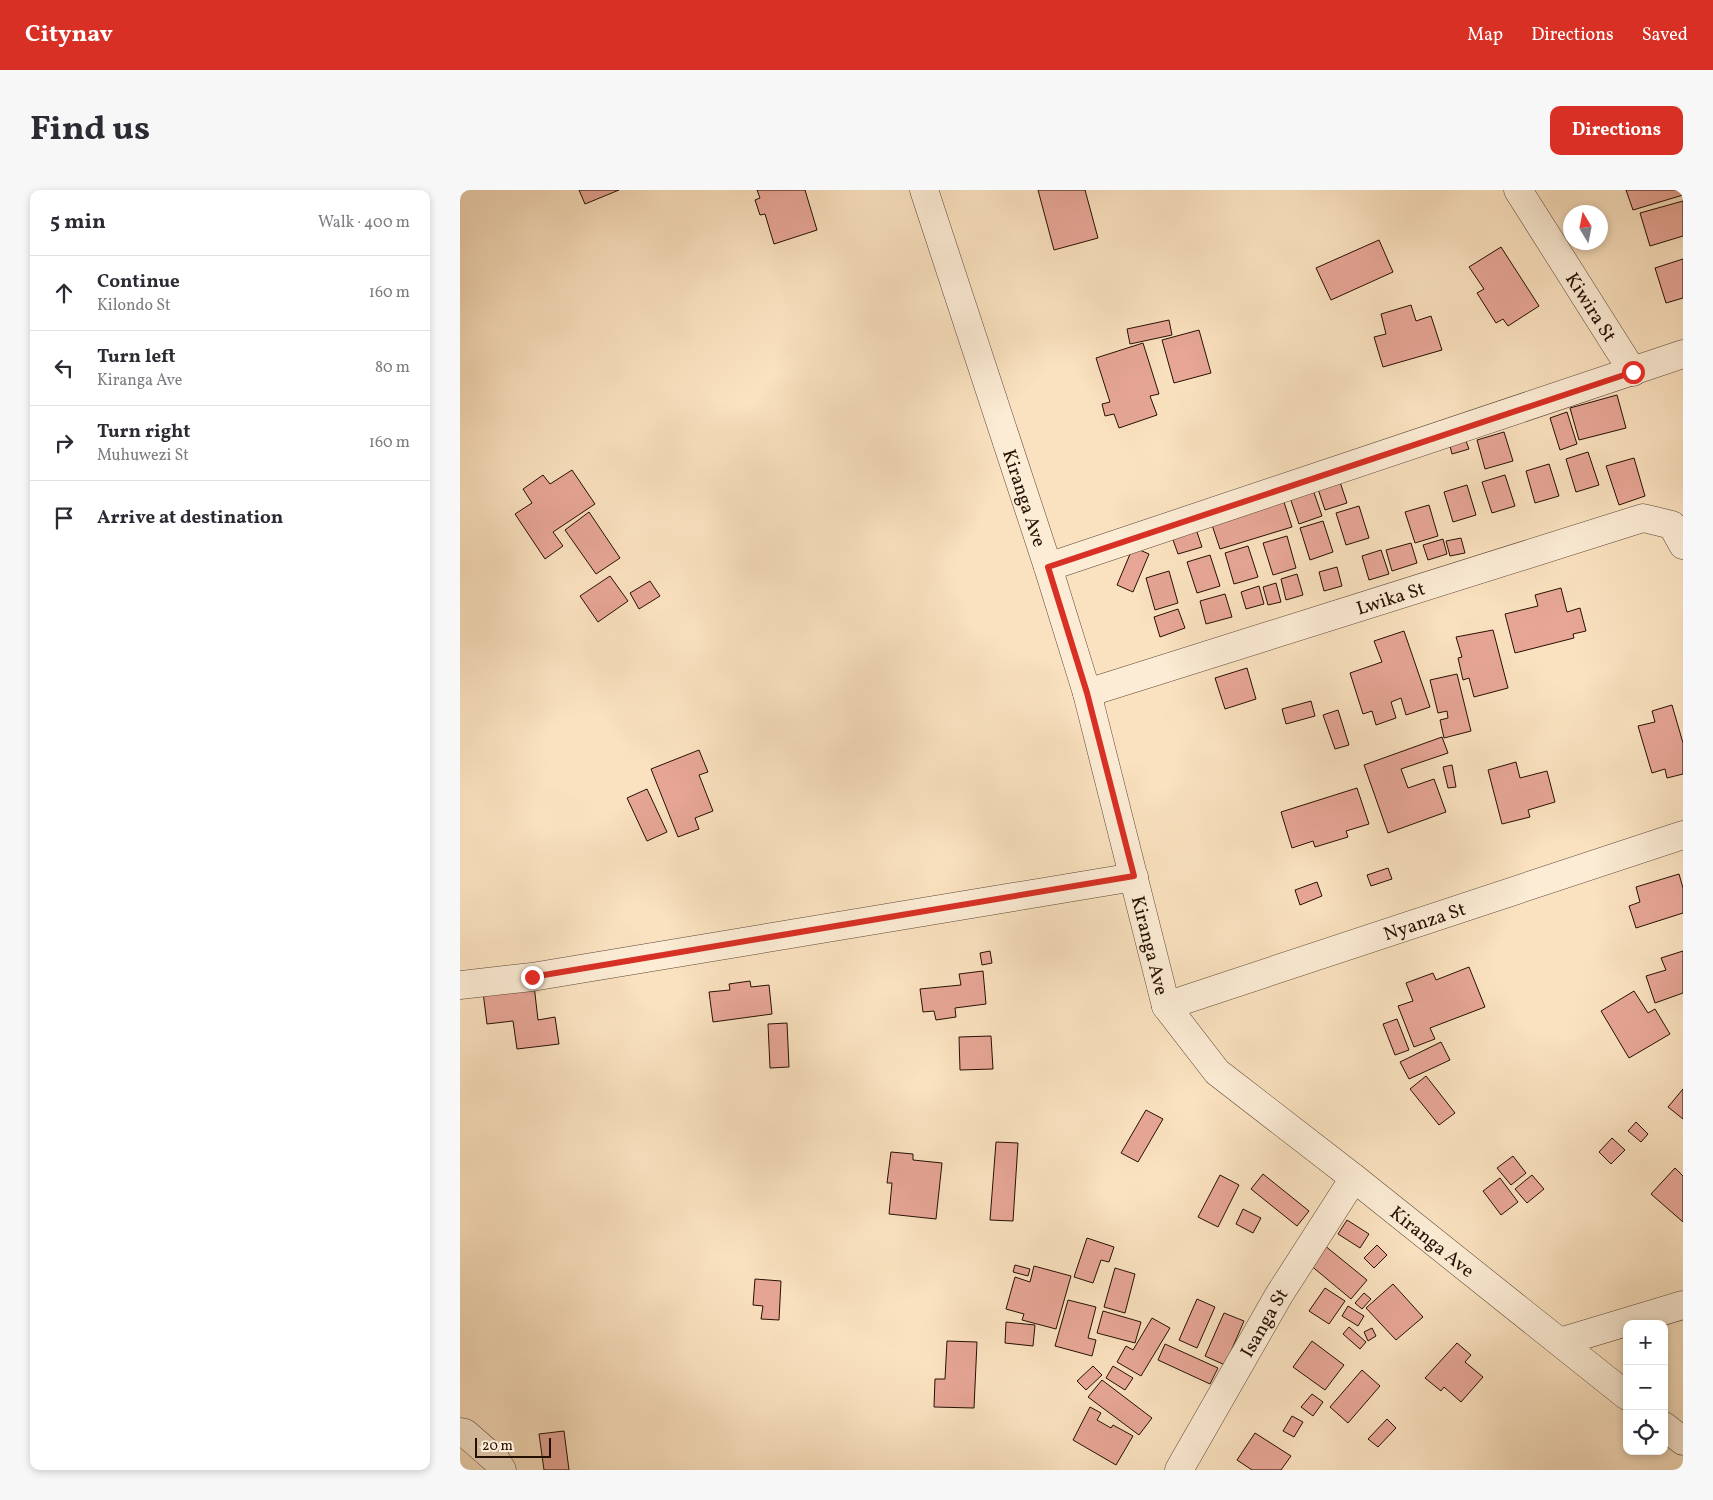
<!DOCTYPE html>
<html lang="en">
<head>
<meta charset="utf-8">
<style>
	body { margin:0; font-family:Vollkorn,serif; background:#f7f7f7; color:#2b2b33 }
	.controls { position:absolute; right:15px; bottom:15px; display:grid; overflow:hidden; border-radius:10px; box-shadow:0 2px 8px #0003 }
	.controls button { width:45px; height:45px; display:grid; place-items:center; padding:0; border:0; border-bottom:1px solid #e1e1e2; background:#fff; color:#2b2b33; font:25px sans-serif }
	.compass { position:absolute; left:1103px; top:15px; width:45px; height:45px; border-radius:50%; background:#fff; box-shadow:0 2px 8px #0003; rotate:350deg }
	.scale { position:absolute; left:15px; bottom:12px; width:76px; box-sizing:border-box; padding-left:5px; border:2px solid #260f03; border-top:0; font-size:14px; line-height:18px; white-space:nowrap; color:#260f03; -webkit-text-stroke:4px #fcecd5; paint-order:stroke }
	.stop { position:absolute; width:15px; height:15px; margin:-11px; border:4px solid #d93025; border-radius:50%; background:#fff }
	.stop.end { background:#d93025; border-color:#fff; box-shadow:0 1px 5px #0008 }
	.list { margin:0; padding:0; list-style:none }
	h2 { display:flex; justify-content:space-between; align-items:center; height:65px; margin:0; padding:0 20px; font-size:21px }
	h2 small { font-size:16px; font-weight:400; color:#7c7c81 }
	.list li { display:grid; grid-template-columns:32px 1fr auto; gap:15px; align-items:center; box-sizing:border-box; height:75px; padding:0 20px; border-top:1px solid #e1e1e2 }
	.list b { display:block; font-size:19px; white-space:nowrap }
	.list p { margin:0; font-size:16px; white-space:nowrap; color:#7c7c81 }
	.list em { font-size:16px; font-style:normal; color:#7c7c81 }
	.icon { flex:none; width:28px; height:28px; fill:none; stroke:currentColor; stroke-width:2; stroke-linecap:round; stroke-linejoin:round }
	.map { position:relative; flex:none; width:1223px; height:1280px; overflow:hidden; border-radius:10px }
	header { display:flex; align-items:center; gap:30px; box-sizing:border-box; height:70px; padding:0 25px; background:#d93025; color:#fff }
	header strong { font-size:24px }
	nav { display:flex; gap:28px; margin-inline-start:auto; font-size:18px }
	.intro { display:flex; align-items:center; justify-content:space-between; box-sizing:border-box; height:120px; padding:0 30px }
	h1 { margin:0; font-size:35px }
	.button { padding:12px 22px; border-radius:10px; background:#d93025; color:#fff; font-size:18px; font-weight:700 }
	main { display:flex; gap:30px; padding:0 30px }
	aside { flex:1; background:#fff; border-radius:10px; box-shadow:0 2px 8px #0003 }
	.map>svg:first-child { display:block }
</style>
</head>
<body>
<header>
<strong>Citynav</strong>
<nav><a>Map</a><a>Directions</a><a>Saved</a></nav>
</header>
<div class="intro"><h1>Find us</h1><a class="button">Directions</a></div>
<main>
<aside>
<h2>5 min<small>Walk · 400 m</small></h2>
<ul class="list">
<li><svg class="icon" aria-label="ahead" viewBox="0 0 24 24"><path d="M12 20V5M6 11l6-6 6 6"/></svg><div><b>Continue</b><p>Kilondo St</p></div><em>160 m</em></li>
<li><svg class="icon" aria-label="left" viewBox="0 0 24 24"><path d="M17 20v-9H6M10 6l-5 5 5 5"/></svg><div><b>Turn left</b><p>Kiranga Ave</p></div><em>80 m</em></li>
<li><svg class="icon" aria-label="right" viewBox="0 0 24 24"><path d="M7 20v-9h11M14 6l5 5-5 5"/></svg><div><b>Turn right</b><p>Muhuwezi St</p></div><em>160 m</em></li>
<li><svg class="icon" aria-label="arrive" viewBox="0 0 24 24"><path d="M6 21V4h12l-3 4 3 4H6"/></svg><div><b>Arrive at destination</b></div></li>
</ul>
</aside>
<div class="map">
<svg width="1223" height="1280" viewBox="0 0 1223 1280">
	<rect width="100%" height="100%" fill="#fae1bf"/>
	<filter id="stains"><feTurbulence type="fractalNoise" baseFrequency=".004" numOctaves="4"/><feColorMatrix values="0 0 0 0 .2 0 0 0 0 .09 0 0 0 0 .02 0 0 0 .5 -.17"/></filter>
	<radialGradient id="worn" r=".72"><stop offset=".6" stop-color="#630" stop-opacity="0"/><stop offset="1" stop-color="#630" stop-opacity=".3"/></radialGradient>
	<!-- building -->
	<g fill="#e7a696" stroke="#260f03">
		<path d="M119,0H159L125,14Z"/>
		<path d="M297,0H345L357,40L314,54L305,24L300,25L295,10L300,8Z"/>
		<path d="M578,0H625L638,48L594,60Z"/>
		<path d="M1166,0H1223V5L1173,20Z"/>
		<path d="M1223,11V46L1190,56L1180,23Z"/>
		<path d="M919,50L933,82L871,110L856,78Z"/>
		<path d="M1041,57L1079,116L1048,136L1043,129L1036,133L1017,103L1024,99L1009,77Z"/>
		<path d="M1223,69V108L1206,113L1195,78Z"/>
		<path d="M951,115L956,131L971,126L982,160L923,177L914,147L926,144L921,124Z"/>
		<path d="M709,130L712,145L670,154L667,139Z"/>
		<path d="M739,140L751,183L714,193L702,150Z"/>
		<path d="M683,153L699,204L690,206L697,225L659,238L654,224L645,226L642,214L650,212L636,168Z"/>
		<path d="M1157,205L1166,238L1119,250L1110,218Z"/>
		<path d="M1107,222L1117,254L1100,260L1090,228Z"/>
		<path d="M1044,242L1053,271L1025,279L1017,250Z"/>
		<path d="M1006,251L1009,259L992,264L990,256Z"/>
		<path d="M1128,262L1139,295L1116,302L1106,269Z"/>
		<path d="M1174,268L1185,306L1159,315L1146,276Z"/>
		<path d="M1089,274L1099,306L1075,313L1066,281Z"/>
		<path d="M112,280L135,314L93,342L103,356L85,369L55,324L72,313L63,299L83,285L90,294Z"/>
		<path d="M1045,285L1055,316L1032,323L1022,292Z"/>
		<path d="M878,286L887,313L865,320L856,293Z"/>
		<path d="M851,294L862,326L839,334L828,302Z"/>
		<path d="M1007,295L1016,325L993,332L984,302Z"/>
		<path d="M821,303L832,337L760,359L749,326Z"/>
		<path d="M969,315L978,346L955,353L945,322Z"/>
		<path d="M899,316L909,348L886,355L876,323Z"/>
		<path d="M129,322L160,368L136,384L105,340Z"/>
		<path d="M863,331L873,362L850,370L840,338Z"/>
		<path d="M736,339L742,357L718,364L712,347Z"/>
		<path d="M827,346L836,378L813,385L803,353Z"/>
		<path d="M1001,348L1005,363L990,366L986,351Z"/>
		<path d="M983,349L987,364L968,370L963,355Z"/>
		<path d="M951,353L957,373L932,381L926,360Z"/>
		<path d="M788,356L798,387L774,394L765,363Z"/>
		<path d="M673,357L689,364L673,402L657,395Z"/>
		<path d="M921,360L929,384L909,390L902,366Z"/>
		<path d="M750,365L760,396L737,403L727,372Z"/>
		<path d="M877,377L882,396L864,401L859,382Z"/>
		<path d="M709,381L718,413L695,420L686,388Z"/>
		<path d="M837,384L843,405L826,410L821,389Z"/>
		<path d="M150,386L168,411L138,432L120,406Z"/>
		<path d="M190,391L200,406L179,419L170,403Z"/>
		<path d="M816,393L821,412L808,415L803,397Z"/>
		<path d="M799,396L804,414L786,419L781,402Z"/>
		<path d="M1101,398L1107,422L1120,418L1126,441L1113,444L1114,448L1055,463L1045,424L1078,416L1075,405Z"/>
		<path d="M765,404L772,427L746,434L740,411Z"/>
		<path d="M718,419L725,438L700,447L694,427Z"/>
		<path d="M1033,440L1048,498L1014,507L1009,488L1003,490L998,468L1002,467L996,447Z"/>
		<path d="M944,441L970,517L946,525L941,508L931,512L936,528L916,535L912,521L903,524L890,483L922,472L914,451Z"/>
		<path d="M787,478L796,509L765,519L755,488Z"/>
		<path d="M997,484L1011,541L984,548L980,530L988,528L987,521L978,523L970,490Z"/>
		<path d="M851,511L855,526L826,534L822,519Z"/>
		<path d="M1212,515L1223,553V584L1207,588L1205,579L1192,583L1178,536L1195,532L1192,521Z"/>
		<path d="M878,520L889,555L875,559L863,525Z"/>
		<path d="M982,547L988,563L941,579L948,598L974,589L986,622L928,643L904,575Z"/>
		<path d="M239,560L248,582L239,585L253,621L235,628L239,639L218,647L191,579Z"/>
		<path d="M1056,572L1060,588L1087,581L1095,612L1068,620L1070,627L1042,634L1028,580Z"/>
		<path d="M992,575L996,597L988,598L983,577Z"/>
		<path d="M897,598L909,634L886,641L888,647L855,657L853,651L832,658L821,622Z"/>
		<path d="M187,599L207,642L187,651L167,608Z"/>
		<path d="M928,678L932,689L911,696L907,685Z"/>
		<path d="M1219,684L1223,698V723L1176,738L1169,716L1180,712L1176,697Z"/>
		<path d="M857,692L862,706L840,715L835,700Z"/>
		<path d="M530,761L532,773L522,775L520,763Z"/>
		<path d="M1223,761V803L1195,813L1186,786L1206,780L1201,768Z"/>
		<path d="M1009,777L1025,817L970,838L975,849L954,857L938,816L953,811L946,793L973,783L976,790Z"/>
		<path d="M523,781L526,814L495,818L496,827L476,830L474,821L463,822L460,799L501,795L499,784Z"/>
		<path d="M290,791L291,797L309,795L312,824L253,832L249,802L270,800L269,794Z"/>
		<path d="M74,795L78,830L95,827L99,854L57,859L53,831L27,834L23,802Z"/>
		<path d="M1174,801L1188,823L1195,819L1210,844L1169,868L1141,821Z"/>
		<path d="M937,829L949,860L935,865L923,834Z"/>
		<path d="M327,833L329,877L310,878L308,834Z"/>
		<path d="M531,846L533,879L500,880L499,847Z"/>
		<path d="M981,852L990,870L949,889L940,872Z"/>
		<path d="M966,886L995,923L979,935L950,899Z"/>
		<path d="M1223,899V929L1208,917Z"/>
		<path d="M686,920L703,929L678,972L661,963Z"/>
		<path d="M1176,932L1188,944L1181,952L1168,941Z"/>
		<path d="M1152,948L1165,960L1151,974L1139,962Z"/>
		<path d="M536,952L558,953L553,1031L530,1030Z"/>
		<path d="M431,962L453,964V970L482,973L476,1029L429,1024L432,993H427Z"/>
		<path d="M1053,966L1066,983L1051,995L1037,978Z"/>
		<path d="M1215,978L1223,986V1032L1191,1004Z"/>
		<path d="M803,984L849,1021L837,1036L791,999Z"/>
		<path d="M760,985L779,995L758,1037L738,1027Z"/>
		<path d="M1072,985L1084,999L1067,1013L1055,999Z"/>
		<path d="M1040,988L1058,1012L1041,1025L1023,1001Z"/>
		<path d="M783,1019L801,1028L793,1043L776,1034Z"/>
		<path d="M887,1030L909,1044L900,1058L878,1044Z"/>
		<path d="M627,1048L654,1057L649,1072L641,1070L633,1093L614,1087Z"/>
		<path d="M864,1055L907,1090L891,1109L849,1074Z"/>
		<path d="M917,1055L927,1065L914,1078L904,1068Z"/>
		<path d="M555,1075L570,1079L568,1086L553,1082Z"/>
		<path d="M574,1076L611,1086L596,1139L562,1130L564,1124L546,1119L555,1087L570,1092Z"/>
		<path d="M655,1078L675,1084L665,1123L644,1117Z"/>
		<path d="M295,1089L321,1091L319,1130L301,1129L303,1116L293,1115Z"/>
		<path d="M933,1094L963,1127L936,1150L906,1118Z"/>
		<path d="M865,1098L885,1111L869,1134L849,1121Z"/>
		<path d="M904,1103L911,1109L902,1119L895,1113Z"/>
		<path d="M737,1109L755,1117L737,1158L719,1150Z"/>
		<path d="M608,1110L636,1117L628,1148L636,1150L632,1166L595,1156Z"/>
		<path d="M888,1116L904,1126L898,1136L882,1126Z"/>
		<path d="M643,1121L681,1132L675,1153L637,1143Z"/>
		<path d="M764,1123L784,1131L765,1175L745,1166Z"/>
		<path d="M692,1128L710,1138L681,1186L657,1172L666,1156L673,1160Z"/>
		<path d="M546,1132L575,1135L573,1156L545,1153Z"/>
		<path d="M889,1137L906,1152L900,1159L883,1144Z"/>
		<path d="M912,1138L916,1146L908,1151L904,1142Z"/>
		<path d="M487,1151L517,1152L514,1218L474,1217L475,1189H485Z"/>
		<path d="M852,1151L884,1175L865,1200L833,1177Z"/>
		<path d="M997,1153L1011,1165L1005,1172L1023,1187L1001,1212L984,1197L981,1201L965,1188Z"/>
		<path d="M705,1154L758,1178L750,1194L698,1170Z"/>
		<path d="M633,1176L642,1185L626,1200L617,1191Z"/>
		<path d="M653,1176L673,1188L665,1200L646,1188Z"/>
		<path d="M902,1180L920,1196L888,1233L870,1217Z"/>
		<path d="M642,1190L692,1228L679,1245L628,1207Z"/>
		<path d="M852,1204L863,1212L853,1226L841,1217Z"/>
		<path d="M630,1217L641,1223L637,1230L651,1238L653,1235L673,1246L656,1275L613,1250Z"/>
		<path d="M832,1226L843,1232L834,1247L823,1241Z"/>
		<path d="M927,1229L936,1238L918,1257L908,1249Z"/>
		<path d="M104,1241L109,1280H84L79,1244Z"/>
		<path d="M795,1243L831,1266L821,1280H792L777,1270Z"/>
	</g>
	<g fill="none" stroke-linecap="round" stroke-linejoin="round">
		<!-- minor casing -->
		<g stroke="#5b4432" stroke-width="29">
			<g id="minor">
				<path id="s1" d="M464,0L588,377L627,503L706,816L757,882L894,988L1167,1206"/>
				<path id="s2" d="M1058,0L1173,182"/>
				<path d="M588,377L1223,164"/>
				<path id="s3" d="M627,503L1183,328L1212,335L1223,355"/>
				<path d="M0,795L72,787L674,687"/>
				<path id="s4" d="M706,816L1223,645"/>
				<path d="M1100,1152L1223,1115"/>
				<path d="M1204,1236L1223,1251"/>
				<path d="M0,1242L5,1243L36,1270L42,1280"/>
				<path id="s5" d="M719,1280L819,1105L894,988"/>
			</g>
		</g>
		<!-- minor -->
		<use href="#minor" stroke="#fcecd5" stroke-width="28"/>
	</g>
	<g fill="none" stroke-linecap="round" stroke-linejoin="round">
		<!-- route -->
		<path stroke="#d93025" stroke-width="6" d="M72,787L674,686L627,503L588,377L1173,182"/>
	</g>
	<g text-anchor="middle" stroke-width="4" stroke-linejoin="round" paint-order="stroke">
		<!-- street labels -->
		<g font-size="19" fill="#260f03" stroke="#fcecd5">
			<text dy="7" stroke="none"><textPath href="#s2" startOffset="138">Kiwira St</textPath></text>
			<text dy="7" stroke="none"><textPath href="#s1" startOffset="324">Kiranga Ave</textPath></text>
			<text dy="7" stroke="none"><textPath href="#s3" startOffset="318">Lwika St</textPath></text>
			<text dy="7" stroke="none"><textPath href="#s4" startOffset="272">Nyanza St</textPath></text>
			<text dy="7" stroke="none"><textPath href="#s1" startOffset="789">Kiranga Ave</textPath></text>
			<text dy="7" stroke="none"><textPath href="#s1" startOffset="1209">Kiranga Ave</textPath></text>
			<text dy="7" stroke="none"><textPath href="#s5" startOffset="170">Isanga St</textPath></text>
		</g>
	</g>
	<rect width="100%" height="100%" filter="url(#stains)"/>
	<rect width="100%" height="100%" fill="url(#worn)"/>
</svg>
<div class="controls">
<button>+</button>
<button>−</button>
<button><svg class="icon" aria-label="locate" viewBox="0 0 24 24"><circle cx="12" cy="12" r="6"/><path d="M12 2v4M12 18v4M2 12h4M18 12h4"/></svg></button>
</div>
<svg class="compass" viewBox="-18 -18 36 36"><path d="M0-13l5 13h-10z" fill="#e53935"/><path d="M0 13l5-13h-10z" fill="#7c7c81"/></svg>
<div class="scale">20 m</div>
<div class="stop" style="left:1173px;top:182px"></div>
<div class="stop end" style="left:72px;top:787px"></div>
</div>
</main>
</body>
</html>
